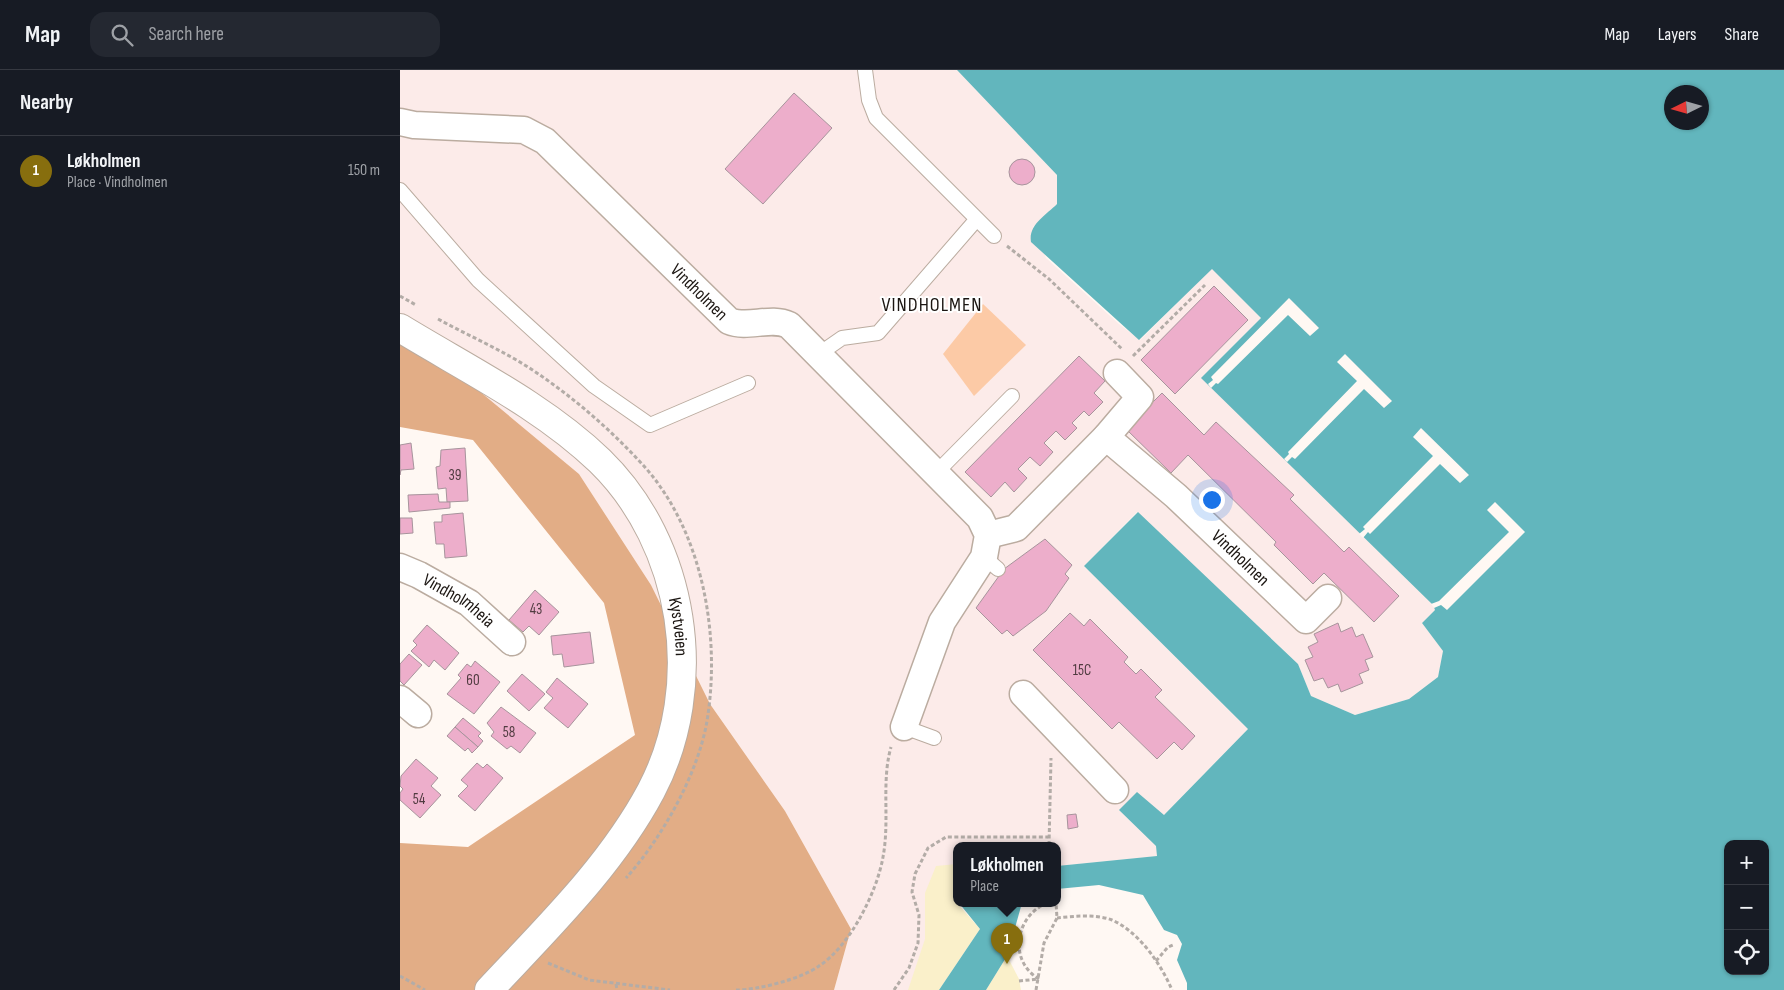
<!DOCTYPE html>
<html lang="en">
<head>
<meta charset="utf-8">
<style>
	body { margin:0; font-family:"Sofia Sans Condensed",sans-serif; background:#242831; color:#f1f3f6 }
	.controls { position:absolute; right:15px; bottom:15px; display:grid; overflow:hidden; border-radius:10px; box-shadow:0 1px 4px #0004 }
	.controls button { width:45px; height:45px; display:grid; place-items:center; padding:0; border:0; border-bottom:1px solid #363941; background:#171b24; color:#f1f3f6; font:25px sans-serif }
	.compass { position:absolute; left:1264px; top:15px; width:45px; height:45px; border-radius:50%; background:#171b24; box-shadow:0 1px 4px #0004; rotate:265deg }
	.you { position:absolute; left:811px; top:429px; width:18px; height:18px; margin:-12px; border:4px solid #fff; border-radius:50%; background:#1a73e8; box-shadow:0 0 0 8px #1a73e833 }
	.badge { display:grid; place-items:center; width:32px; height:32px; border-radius:50%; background:#876e0e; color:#fff; font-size:16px; font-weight:700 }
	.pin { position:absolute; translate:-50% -41px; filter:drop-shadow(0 1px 2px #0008) }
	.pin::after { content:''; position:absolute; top:26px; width:18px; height:15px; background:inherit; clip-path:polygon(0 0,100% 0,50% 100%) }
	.popup { position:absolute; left:553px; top:772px; width:108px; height:65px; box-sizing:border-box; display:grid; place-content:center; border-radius:10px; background:#171b24; filter:drop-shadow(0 1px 4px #0005); font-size:16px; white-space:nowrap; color:#9ea1a6 }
	.popup b { font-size:19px; color:#f1f3f6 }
	.popup::after { content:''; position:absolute; left:50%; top:100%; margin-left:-10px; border:10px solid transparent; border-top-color:#171b24 }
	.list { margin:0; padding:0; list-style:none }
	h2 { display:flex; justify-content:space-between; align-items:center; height:65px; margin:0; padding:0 20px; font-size:21px }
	h2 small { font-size:16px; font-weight:400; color:#9ea1a6 }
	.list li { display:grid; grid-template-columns:32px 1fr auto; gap:15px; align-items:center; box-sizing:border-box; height:70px; padding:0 20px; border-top:1px solid #363941 }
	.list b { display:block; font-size:19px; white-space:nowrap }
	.list p { margin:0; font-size:16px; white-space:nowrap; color:#9ea1a6 }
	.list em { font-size:16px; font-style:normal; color:#9ea1a6 }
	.icon { flex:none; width:28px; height:28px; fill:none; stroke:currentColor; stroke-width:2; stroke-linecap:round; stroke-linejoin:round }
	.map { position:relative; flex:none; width:1384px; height:920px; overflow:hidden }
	header { display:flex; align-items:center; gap:30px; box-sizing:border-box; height:70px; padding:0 25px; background:#171b24; border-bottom:1px solid #363941 }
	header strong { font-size:24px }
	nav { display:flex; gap:28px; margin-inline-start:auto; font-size:18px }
	.search { width:350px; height:45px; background:#242831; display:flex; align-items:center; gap:12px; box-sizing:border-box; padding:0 18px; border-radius:15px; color:#9ea1a6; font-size:19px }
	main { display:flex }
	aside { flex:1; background:#171b24 }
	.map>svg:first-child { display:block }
</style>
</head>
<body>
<header>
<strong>Map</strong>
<div class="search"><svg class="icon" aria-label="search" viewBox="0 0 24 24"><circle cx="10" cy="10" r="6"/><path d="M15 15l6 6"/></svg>Search here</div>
<nav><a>Map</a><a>Layers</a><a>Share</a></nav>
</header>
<main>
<aside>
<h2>Nearby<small></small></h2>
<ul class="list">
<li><span class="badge">1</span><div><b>Løkholmen</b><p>Place · Vindholmen</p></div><em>150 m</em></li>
</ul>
</aside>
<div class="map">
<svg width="1384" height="920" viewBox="0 0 1384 920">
	<rect width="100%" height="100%" fill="#fff8f3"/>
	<!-- commercial -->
	<path fill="#fcebe9" d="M0,0H557L657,105V134L633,157L646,188L719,254L740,270L812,198L861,248L802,308L1033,535L1035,540L1022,553L1043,581L1038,607L1009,629L955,645L911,626L898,594L737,442L684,496L848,659L764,745L719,740L756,776L758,786L657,796V775H557L559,833L539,920H434L451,859L385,741L310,634L251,515L179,404L78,320L0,273Z"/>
	<!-- green -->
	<path fill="#fccaa6" d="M583,234L626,275L574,326L543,284Z"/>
	<!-- forest -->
	<path fill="#e2ad86" d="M0,273L78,320L179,404L251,515L310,634L385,741L451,859L434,920H0V773L68,777L235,665L204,533L73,370L0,357Z"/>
	<!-- sand -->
	<g fill="#faf0ca">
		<path d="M557,794V833L580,859L539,920H508L525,869V823L536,796Z"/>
		<path d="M607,886L619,909L621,920H586Z"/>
	</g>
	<!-- water -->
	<g fill="#62b6bd" fill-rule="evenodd">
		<path d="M557,0H1384V920H787V913L777,890L782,874L777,865L764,860L743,825L699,815L657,819V796L757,786L756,776L719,740L737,722L764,745L848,659L684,496L738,442L898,594L911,626L955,645L1009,629L1038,607L1043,581L1022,553L1035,540L1033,535L801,308L861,248L812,199L739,270L631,172C628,155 646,145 657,134V105ZM1272,22H1302V52H1272ZM1328,774H1365V901H1328Z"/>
		<path d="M559,833H622L607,886L586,920H539L580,859Z"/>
	</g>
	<!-- pier -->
	<g fill="#fff8f3">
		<path d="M889,228L919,258L910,266L888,245L818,314L816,313L811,318L808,314L813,310L811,307Z"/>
		<path d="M945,284L992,331L984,338L964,319L895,389L892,387L887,392L884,389L889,384L888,382L957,311L937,292Z"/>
		<path d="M1021,358L1069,405L1060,413L1040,394L970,464L968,462L963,468L959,464L965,459L963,457L1033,386L1013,367Z"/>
		<path d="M1095,432L1125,462L1047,540L1041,535L1034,538L1031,534L1039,531L1109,462L1087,440Z"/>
	</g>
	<!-- building -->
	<g fill="#edaecb" stroke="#a7949c">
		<path d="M394,23L432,58L363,134L325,99Z"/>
		<circle cx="622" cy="102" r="13"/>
		<path d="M814,216L848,250L775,324L741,290Z"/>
		<path d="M679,286L705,311L694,323L703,332L689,346L684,341L672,353L677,358L665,370L656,361L644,373L653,382L640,396L630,387L618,399L627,408L614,422L605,412L591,427L565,402Z"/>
		<path d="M762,323L804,365L816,352L894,425L890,429L944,482L949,477L999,526L974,552L924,503L913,514L874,475L876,472L788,385L771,403L726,359Z"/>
		<path d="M11,373L14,399L1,400L0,405V375Z"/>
		<path d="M65,378L68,431L47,432L46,418L38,419L36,397L40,396L41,380Z"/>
		<path d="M38,424L39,432H50V438L9,442L8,425Z"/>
		<path d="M63,443L67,486L45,488L44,474H36L34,452H42V445Z"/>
		<path d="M0,448H12L13,463L0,464Z"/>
		<path d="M645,469L672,495L665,504L669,508L646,541L613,566L607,560L602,564L576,538L604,499Z"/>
		<path d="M135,520L159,542L139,565L129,556L123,562L109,550Z"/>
		<path d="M670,543L684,556L690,549L728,587L724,592L736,604L741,599L762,620L755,627L795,666L782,680L774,672L757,689L719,652L712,659L633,580Z"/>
		<path d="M938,553L941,562L952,557L956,567L963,564L973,587L965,590L969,600L959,604L963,613L941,622L938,614L928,618L923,608L914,611L905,590L913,587L908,577L918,572L914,564Z"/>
		<path d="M27,555L59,583L45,600L34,590L29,597L11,581L17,575L13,571Z"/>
		<path d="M190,562L194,593L164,597L162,584L153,585L151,566Z"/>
		<path d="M9,584L22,595L4,615L0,611V594Z"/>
		<path d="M75,591L100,612L74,644L47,624L61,608L58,605L67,594L71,597Z"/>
		<path d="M122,604L145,624L129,641L107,621Z"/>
		<path d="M157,608L188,634L168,658L144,638L153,628L146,622Z"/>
		<path d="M101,637L136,663L120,683L111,676L107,679L91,666L94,662L87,653Z"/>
		<path d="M63,648L81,663L78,666L83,671L78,677L55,657Z"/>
		<path d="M55,657L78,677L72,683L68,678L65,681L47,666Z"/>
		<path d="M16,689L38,708L31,716L41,725L20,748L0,730V723L3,719L0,716L1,706Z"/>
		<path d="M77,693L83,698L87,694L103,708L75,741L58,726L68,716L61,710Z"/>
		<path d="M676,744L678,757L668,759L667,745Z"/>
	</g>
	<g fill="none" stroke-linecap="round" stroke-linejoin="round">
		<!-- service casing -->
		<g stroke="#bbaca0" stroke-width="16">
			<g id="service">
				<path d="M465,0L469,30L476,48L594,166"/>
				<path d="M0,120L78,210L194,316L250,355L348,313"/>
				<path d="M419,284L442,268L478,263L576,150"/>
				<path d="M536,403L612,326"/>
				<path d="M584,487L598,499"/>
				<path d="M504,657L534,668"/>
			</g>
		</g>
		<!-- minor casing -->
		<g stroke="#bbaca0" stroke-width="29">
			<g id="minor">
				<path id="s1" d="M0,52L14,55L124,60L145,71L329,251C348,259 370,246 389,255L580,448L588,465L584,487L542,552L504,657"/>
				<path id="s2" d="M706,367L776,426L906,550L928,528"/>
				<path d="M588,465L616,458L706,367L740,327L717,303"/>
				<path id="s3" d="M0,497L19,505L69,533L112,572"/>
				<path d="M623,624L715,720"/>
				<path d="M0,629L18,644"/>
			</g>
		</g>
		<!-- primary casing -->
		<g stroke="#bbaca0" stroke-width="30">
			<g id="primary">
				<path id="s4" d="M0,258C67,299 143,336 200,391C285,474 307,615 251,721C211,796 147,858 89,920"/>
			</g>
		</g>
		<!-- path -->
		<g stroke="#b3aca7" stroke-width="3" stroke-dasharray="4 2.5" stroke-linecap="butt">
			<path d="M607,176L649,209L722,279"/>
			<path d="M0,226L16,235"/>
			<path d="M38,249C69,266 102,280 131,299C172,326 210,359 243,395C303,461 321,566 307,651C298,704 262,768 226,808"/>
			<path d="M733,286L805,215"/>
			<path d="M649,775L651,688"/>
			<path d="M657,848C674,846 696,844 712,850C739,862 761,894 772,920"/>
			<path d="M756,891L768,877L773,875"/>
			<path d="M148,893L189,910L270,920"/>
			<path d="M0,906L25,920"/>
			<path d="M639,909C608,891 615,846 647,833"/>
			<path d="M619,911L638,909"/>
			<path d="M216,914L217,920"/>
			<path d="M336,920C358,920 401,909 419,896C450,876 477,822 483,787C490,750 481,712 491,677"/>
			<path d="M494,920L509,898L518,873L519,845L512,822L515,804L528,778L546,767H648"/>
			<path d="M636,920L644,873L657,848L656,833"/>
		</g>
		<!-- service -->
		<use href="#service" stroke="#fff" stroke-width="14"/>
		<!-- minor -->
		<use href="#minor" stroke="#fff" stroke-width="26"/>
		<!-- primary -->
		<use href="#primary" stroke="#fff" stroke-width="28"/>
	</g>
	<g text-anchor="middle" stroke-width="4" stroke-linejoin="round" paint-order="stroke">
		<!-- number labels -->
		<g font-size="15" fill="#503b40">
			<text x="55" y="410">39</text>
			<text x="136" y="544">43</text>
			<text x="682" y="605">15C</text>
			<text x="73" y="615">60</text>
			<text x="109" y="667">58</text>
			<text x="19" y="734">54</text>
		</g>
		<!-- street labels -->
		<g font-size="18" fill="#1b1511" stroke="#fff">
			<text dy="6" stroke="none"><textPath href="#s1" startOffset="364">Vindholmen</textPath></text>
			<text dy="6" stroke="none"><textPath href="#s2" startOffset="181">Vindholmen</textPath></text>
			<text dy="6" stroke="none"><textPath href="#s3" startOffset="68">Vindholmheia</textPath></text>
			<text dy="6" stroke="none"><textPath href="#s4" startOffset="428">Kystveien</textPath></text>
		</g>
		<!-- quarter labels -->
		<g font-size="20" letter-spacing="1" fill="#1b1511" stroke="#fff">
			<text x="532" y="241">VINDHOLMEN</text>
		</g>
	</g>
</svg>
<div class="controls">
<button>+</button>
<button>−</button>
<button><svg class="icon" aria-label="locate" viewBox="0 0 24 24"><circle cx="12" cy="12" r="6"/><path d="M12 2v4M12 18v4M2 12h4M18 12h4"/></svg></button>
</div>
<svg class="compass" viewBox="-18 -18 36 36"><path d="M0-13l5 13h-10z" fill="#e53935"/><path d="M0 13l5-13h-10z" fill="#9ea1a6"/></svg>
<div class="you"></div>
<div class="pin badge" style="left:607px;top:894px">1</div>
<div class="popup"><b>Løkholmen</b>Place</div>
</div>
</main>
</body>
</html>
